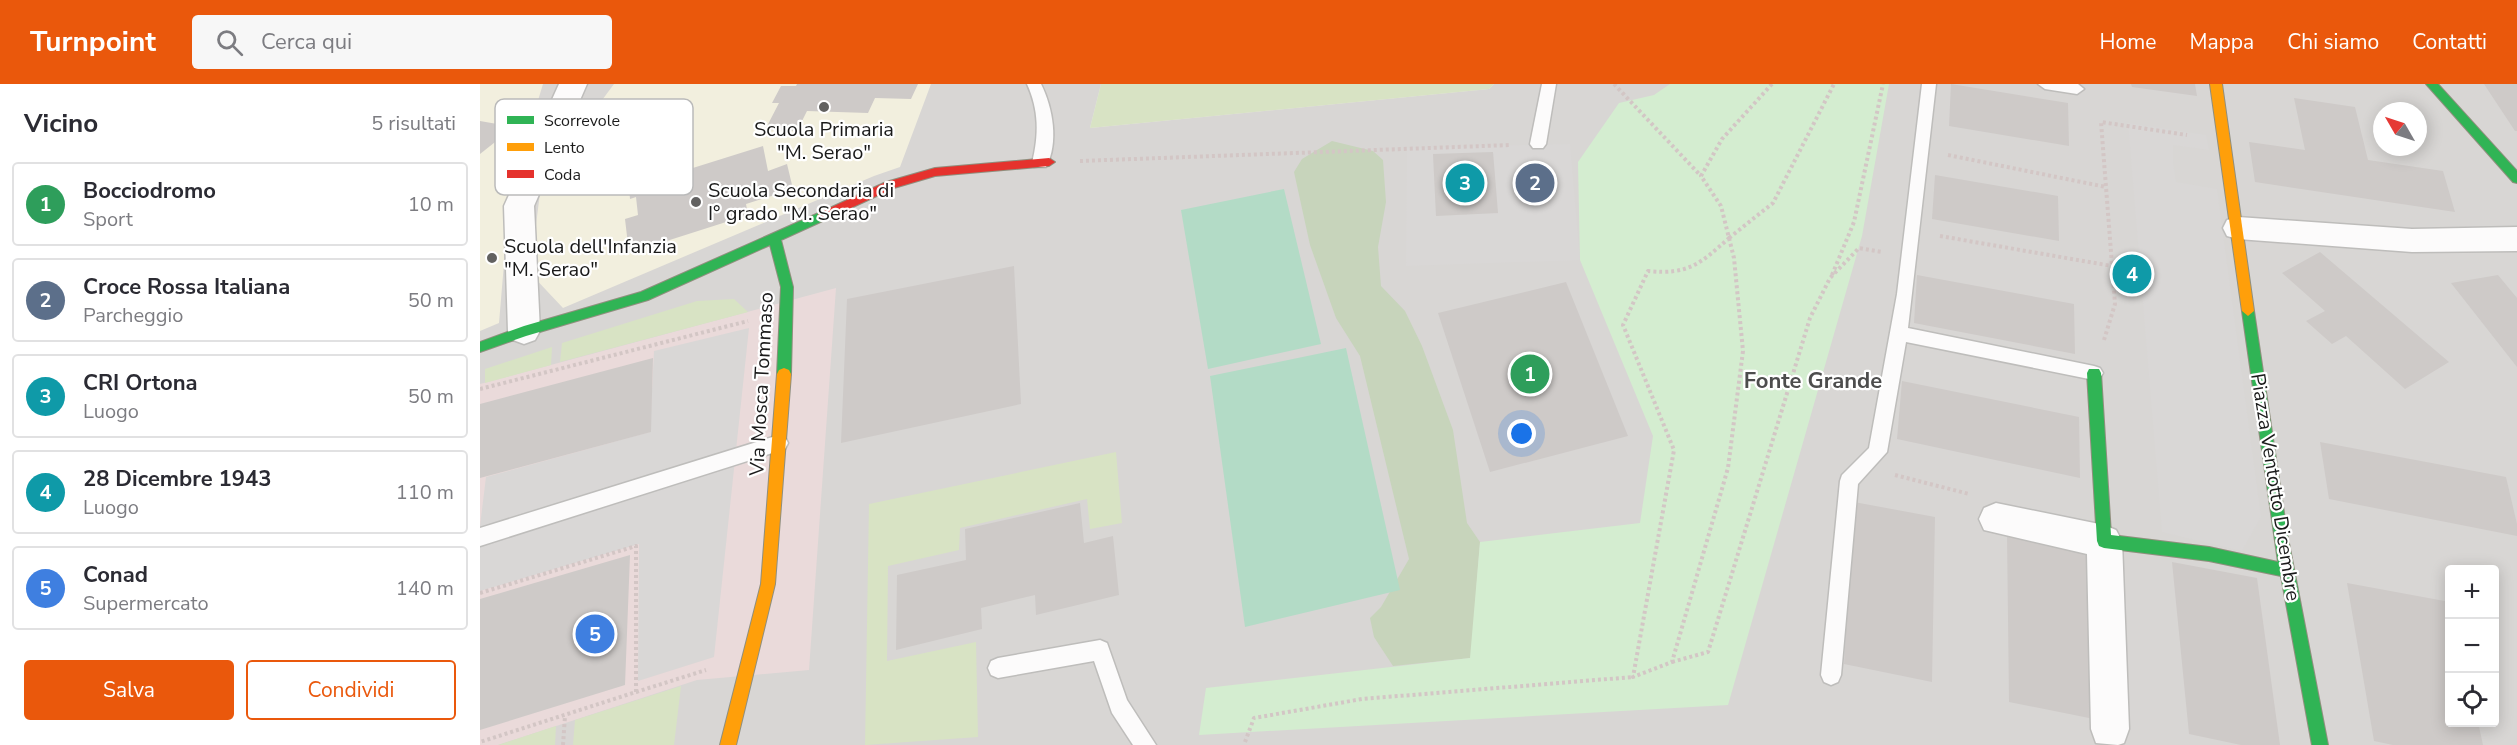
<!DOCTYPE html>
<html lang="it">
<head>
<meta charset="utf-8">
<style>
	body { margin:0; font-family:"Nunito Sans",sans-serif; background:#f7f7f7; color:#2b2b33 }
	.controls { position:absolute; right:18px; bottom:18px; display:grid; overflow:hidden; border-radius:6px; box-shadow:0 3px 15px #0003 }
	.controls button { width:54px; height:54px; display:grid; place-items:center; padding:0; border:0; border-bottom:2px solid #e1e1e2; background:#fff; color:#2b2b33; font:30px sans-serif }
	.compass { position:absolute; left:1893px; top:18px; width:54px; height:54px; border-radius:50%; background:#fff; box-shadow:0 3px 15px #0003; rotate:309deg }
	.you { position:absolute; left:1042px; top:350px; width:21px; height:21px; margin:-15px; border:4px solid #fff; border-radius:50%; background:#1a73e8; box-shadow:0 0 0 9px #1a73e833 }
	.badge { display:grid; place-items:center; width:39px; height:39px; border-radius:50%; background:#ea580c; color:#fff; font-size:20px; font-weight:700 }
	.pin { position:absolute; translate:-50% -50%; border:3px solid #fff; box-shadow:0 2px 6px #0006 }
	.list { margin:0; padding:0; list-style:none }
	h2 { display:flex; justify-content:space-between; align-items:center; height:78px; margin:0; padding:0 24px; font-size:26px }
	h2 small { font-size:20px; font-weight:400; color:#7c7c81 }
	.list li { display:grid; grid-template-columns:39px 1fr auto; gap:18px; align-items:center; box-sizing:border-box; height:84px; margin:0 12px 12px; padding:0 12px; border:2px solid #e1e1e2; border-radius:6px }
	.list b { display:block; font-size:22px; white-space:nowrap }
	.list p { margin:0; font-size:20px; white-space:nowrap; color:#7c7c81 }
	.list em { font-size:20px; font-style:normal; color:#7c7c81 }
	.actions { display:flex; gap:12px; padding:18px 24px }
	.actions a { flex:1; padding:14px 0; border:2px solid #ea580c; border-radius:6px; text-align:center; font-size:21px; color:#ea580c }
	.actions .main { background:#ea580c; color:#fff }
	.icon { flex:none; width:33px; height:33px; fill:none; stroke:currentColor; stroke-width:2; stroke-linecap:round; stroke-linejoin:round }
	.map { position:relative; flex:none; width:2037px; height:661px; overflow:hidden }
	header { display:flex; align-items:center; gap:36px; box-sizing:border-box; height:84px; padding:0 30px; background:#ea580c; color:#fff }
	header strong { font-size:28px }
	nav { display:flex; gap:33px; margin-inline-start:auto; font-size:21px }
	.search { width:420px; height:54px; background:#f7f7f7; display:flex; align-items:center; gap:15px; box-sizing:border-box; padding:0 21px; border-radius:6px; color:#7c7c81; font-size:22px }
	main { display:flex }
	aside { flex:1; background:#fff }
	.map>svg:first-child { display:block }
</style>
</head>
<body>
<header>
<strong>Turnpoint</strong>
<div class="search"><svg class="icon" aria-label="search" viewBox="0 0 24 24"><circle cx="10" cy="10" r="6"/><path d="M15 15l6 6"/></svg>Cerca qui</div>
<nav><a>Home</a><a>Mappa</a><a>Chi siamo</a><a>Contatti</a></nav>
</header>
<main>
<aside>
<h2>Vicino<small>5 risultati</small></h2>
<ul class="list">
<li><span class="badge" style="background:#2e9e5b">1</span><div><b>Bocciodromo</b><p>Sport</p></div><em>10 m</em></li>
<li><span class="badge" style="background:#5c6f8a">2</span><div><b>Croce Rossa Italiana</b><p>Parcheggio</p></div><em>50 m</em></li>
<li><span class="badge" style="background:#0f9aa8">3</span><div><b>CRI Ortona</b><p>Luogo</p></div><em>50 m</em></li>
<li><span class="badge" style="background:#0f9aa8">4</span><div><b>28 Dicembre 1943</b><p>Luogo</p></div><em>110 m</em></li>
<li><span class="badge" style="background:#3f7fe0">5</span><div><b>Conad</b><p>Supermercato</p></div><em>140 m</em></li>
</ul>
<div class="actions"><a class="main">Salva</a><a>Condividi</a></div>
</aside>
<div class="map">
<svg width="2037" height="661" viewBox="0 0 2037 661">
	<rect width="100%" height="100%" fill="#e9e6e3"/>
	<!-- residential -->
	<path fill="#d8d6d4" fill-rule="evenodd" d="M0,0H621L610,44L1009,5L1014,0H2037V661H0ZM1902,27H1938V63H1902ZM1970,486H2014V638H1970Z"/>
	<!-- commercial -->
	<path fill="#eadada" d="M356,204L329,586L217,596L18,661H0V300Z"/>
	<!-- education -->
	<g fill="#f2efde">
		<path d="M0,0H63L30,108L19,239L0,247Z"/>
		<path d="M134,0H451L420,83L394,92L83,224L50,189L60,109L71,85Z"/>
	</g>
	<!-- grass -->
	<g fill="#d8e3c4">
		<path d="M621,0H1014L1009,5L610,44Z"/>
		<path d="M254,215L268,228L80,278L82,259L217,217Z"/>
		<path d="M72,263L71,281L5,299V285Z"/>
		<path d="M636,368L642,439L610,445L607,415L480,444L479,466L408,482L407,577L496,558L498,653L385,661L389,420Z"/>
		<path d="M201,602L194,661H93L95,636Z"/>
		<path d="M76,642L75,661H18Z"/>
	</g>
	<!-- forest -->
	<path fill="#c7d4bb" d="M852,57L893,67L903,76L906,118L898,163L901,202L925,227L942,262L973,346L987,439L1000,458L991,574L913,582L894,553L890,534L901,523L929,475L880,272L856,234L830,161L814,88L822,75Z"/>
	<!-- park -->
	<path fill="#d4edd0" d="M1190,0H1409L1382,152L1248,621L719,651L726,604L990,574L1000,458L1160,439L1173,352L1100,176L1098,78L1139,19L1174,11Z"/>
	<!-- pitch -->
	<g fill="#b3dbc6">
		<path d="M804,105L841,260L728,285L701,126Z"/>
		<path d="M866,264L920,506L765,543L730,292Z"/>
	</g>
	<!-- parking -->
	<g fill="#d9d7d6" fill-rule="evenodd">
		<path d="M1648,39L1726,51L1729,66L1693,61V78L1696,98L1737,105L1781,433L1762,467L1682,448Z"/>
		<path d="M1090,60L1100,176L926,182L927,64ZM1013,68L1018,129L956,132L953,71Z"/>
		<path d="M269,244L234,573L158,597L159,460L0,507V442L6,393L170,348L174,267Z"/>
	</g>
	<!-- building -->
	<g fill="#cecac8">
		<path d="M317,0H438L431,15L395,14L388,29L327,27L317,47L285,46L299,19H292L301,2H316Z"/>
		<path d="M1471,0L1588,19L1589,62L1469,42Z"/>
		<path d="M1651,0H1715L1717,12L1652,3Z"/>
		<path d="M2004,0H2037V47H2035Z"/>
		<path d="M1814,14L1875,23L1888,76L1963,87L1975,128L1775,98L1769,58L1825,66Z"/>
		<path d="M0,37L34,43L0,70Z"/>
		<path d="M283,62L288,87L307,80L313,105L266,120L268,131L149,169L145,135L158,131L156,113L150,115L149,104Z"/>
		<path d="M1013,68L1018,129L956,132L953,70Z"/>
		<path d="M1455,91L1578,112L1579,157L1452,135Z"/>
		<path d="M1840,168L1969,278L1925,305L1866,252L1852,260L1826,237L1845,227L1802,189Z"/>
		<path d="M534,182L541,320L361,359L367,215Z"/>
		<path d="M1437,191L1594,220L1595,270L1434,239Z"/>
		<path d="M2018,191L2037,214V283L1971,199Z"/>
		<path d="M1086,198L1148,352L1010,388L958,229Z"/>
		<path d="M173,274L171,348L0,394V320Z"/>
		<path d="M1422,297L1599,333L1600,394L1417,355Z"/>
		<path d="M1840,358L2026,393L2037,440V452L1849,415Z"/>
		<path d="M1374,418L1455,433L1452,598L1364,580Z"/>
		<path d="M600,419L604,459L633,452L639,511L556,531L555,511L501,524L502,545L416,566L417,491L486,476L485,445Z"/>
		<path d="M1527,451L1610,466L1619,636L1529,618Z"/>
		<path d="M150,471L145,601L0,646V515Z"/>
		<path d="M1692,478L1777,494L1800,661H1761L1709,650Z"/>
		<path d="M1867,499L1970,518V638H1998L2003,661H1913L1894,657Z"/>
	</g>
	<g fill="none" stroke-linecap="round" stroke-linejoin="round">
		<!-- lane casing -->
		<g stroke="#bebdbb" stroke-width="3">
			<g id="lane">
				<path d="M547,0H561C573,24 579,59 566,83H554L552,79C559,51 559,26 547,0Z"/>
				<path d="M1062,0H1076L1066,60L1063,64H1053L1050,60Z"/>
				<path d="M1442,0H1456L1428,244L1614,282L1620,284L1623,289L1620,294L1614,296L1426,258L1407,368L1378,400L1361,591L1358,598L1351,601L1344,598L1341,591L1360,397L1362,391L1389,364L1417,210Z"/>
				<path d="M1558,0H1598L1604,5L1597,10L1565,5Z"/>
				<path d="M299,351L305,353L308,359L305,365L0,462V444Z"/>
				<path d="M620,556L627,559L647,616L676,661H653L632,629L614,577L518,594L511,591L508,584L511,577L518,574Z"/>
			</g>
		</g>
		<!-- street casing -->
		<g stroke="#bebdbb" stroke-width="3">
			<g id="street">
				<path d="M79,0H107L54,122L60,247L55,256L44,260L33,256L28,247L24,122Z"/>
				<path d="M1758,133L1932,145L2037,143V167L1932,168L1758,155L1747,152L1743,144L1747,136Z"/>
				<path d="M1516,419L1624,441L1636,446L1642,457L1649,645L1644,659L1638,661L1616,659L1611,645L1607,470L1504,446L1499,435L1504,424Z"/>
			</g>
		</g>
		<!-- fast casing -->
		<g stroke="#908f7e" stroke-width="2">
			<g id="fast">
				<path d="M1946,0H1958L2037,87V99L2033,98Z"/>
				<path d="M343,127L349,132L347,135L301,156L313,203L311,290L309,294H299L297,290L301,203L290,161L168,216L46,252L0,268V258L44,242L161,208Z"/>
				<path d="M1768,222L1774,227L1807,449L1848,661H1832L1801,492L1729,477L1624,464L1619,462L1617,457L1607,289L1609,285H1619L1621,289L1631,451L1729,463L1798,478L1762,227Z"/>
			</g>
		</g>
		<!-- slow casing -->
		<g stroke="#908f7e" stroke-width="2">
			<g id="slow">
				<path d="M1730,0H1742L1774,227L1768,232L1762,227Z"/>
				<path d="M304,284L309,286L311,290L295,500L256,661H240L281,500L297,290L299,286Z"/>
			</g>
		</g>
		<!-- jam casing -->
		<g stroke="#908f7e" stroke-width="2">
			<path id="jam" d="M569,74L575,78L569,82L455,92L414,104L347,135L343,137L337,132L339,129L406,98L455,84Z"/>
		</g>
		<!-- path -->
		<g stroke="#d3c6c5" stroke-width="4" stroke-dasharray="3 3" stroke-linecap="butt">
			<path d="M1134,0L1221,92"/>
			<path d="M1292,0L1242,55L1221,92L1241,122L1249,154L1293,119L1354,0"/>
			<path d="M1468,71L1626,103"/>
			<path d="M600,77L1030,61"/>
			<path d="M1460,152L1632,182"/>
			<path d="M1249,154L1254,174L1263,267L1248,384L1192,578L1153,593L1194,366L1143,241L1168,187C1208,191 1220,180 1249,154Z"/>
			<path d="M1352,191L1374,138L1403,0"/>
			<path d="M1624,256L1635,220L1621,38L1707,51"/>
			<path d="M0,305L268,237"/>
			<path d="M1415,391L1489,410"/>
			<path d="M0,509L156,462V608L0,658"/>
			<path d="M1192,578L1228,568L1330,234L1350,194L1379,164L1402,168"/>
			<path d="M156,608L226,586"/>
			<path d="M765,658L774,634L882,615L1153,593"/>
			<path d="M83,661L85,632"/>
		</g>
		<!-- lane -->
		<use href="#lane" fill="#fcfbfb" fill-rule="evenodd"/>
		<!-- street -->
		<use href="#street" fill="#fcfbfb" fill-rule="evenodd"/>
		<!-- fast -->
		<use href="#fast" fill="#30b455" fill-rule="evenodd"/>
		<!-- slow -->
		<use href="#slow" fill="#ff9f0a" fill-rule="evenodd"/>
		<!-- jam -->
		<use href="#jam" fill="#e5322d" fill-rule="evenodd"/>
	</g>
	<!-- markers -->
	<g fill="#626160" stroke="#fff" stroke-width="2">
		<circle cx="344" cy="23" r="6"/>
		<circle cx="216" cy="118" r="6"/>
		<circle cx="12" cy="174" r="6"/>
	</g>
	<g text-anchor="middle" stroke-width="4.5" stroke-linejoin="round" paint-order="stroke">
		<!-- poi labels -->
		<g font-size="20" fill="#1a1a1a" stroke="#fff" text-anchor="start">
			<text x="344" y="52" text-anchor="middle">Scuola Primaria<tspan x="344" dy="23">"M. Serao"</tspan></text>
			<text x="228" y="113">Scuola Secondaria di<tspan x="228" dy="23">I° grado "M. Serao"</tspan></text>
			<text x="24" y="169">Scuola dell'Infanzia<tspan x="24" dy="23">"M. Serao"</tspan></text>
		</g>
		<!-- street labels -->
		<g font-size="20" fill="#1a1a1a" stroke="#fff">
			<text transform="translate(281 300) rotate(-87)" y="7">Via Mosca Tommaso</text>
			<text transform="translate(1796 403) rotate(81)" y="7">Piazza Ventotto Dicembre</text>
		</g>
		<!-- quarter labels -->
		<g font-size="22" font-weight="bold" fill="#4d4d4d" stroke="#fff">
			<text x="1333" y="304">Fonte Grande</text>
		</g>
	</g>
	<!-- legend -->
	<rect x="15" y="15" width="198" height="96" rx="9" fill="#fff" stroke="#bababa" stroke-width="1.5"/>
	<rect x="27" y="32" width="27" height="8" fill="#30b455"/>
	<rect x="27" y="59" width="27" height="8" fill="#ff9f0a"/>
	<rect x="27" y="86" width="27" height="8" fill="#e5322d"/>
	<g font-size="16" fill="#1a1a1a">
		<text x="64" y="42">Scorrevole</text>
		<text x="64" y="69">Lento</text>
		<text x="64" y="96">Coda</text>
	</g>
</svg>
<div class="controls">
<button>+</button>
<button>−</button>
<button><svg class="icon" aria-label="locate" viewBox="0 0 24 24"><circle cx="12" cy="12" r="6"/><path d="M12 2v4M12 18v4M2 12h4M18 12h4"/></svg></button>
</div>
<svg class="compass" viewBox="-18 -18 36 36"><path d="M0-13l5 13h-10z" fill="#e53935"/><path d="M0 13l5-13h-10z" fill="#7c7c81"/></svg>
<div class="you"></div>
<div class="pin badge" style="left:1050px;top:290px;background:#2e9e5b">1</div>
<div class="pin badge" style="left:1055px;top:99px;background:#5c6f8a">2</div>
<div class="pin badge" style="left:985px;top:99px;background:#0f9aa8">3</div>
<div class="pin badge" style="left:1652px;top:190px;background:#0f9aa8">4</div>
<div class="pin badge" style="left:115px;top:550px;background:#3f7fe0">5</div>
</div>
</main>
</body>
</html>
